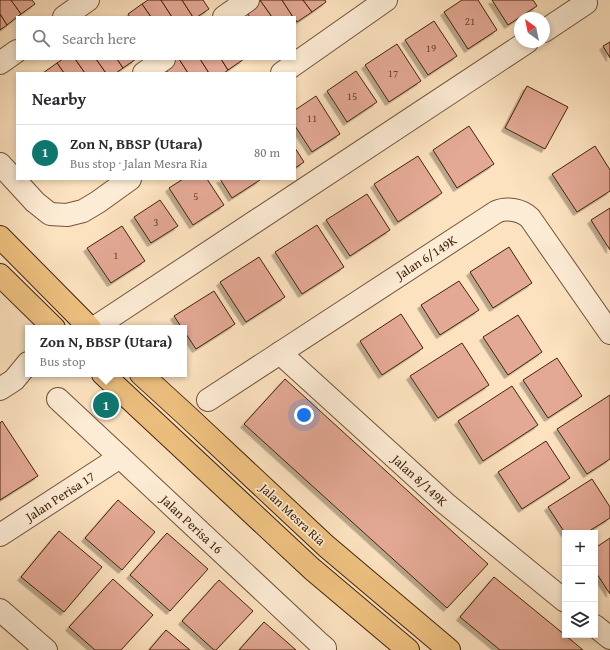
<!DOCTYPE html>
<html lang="en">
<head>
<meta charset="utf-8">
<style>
	body { margin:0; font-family:"Gentium Book Plus",serif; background:#f2f2f3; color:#2b2b33 }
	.controls { position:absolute; right:12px; bottom:12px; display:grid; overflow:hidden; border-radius:0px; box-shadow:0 2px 6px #0003 }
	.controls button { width:36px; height:36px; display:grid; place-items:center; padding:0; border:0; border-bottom:1px solid #e1e1e2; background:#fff; color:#2b2b33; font:20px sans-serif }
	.compass { position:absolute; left:514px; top:12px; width:36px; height:36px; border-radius:50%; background:#fff; box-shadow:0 2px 6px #0003; rotate:327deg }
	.you { position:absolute; left:304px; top:415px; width:14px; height:14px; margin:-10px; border:3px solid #fff; border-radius:50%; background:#1a73e8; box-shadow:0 0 0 6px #1a73e833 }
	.badge { display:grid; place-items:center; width:26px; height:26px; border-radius:50%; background:#0f766e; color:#fff; font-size:13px; font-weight:700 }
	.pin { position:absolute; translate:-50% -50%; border:2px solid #fff; box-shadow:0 1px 4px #0006 }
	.popup { position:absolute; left:25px; top:325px; width:162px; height:52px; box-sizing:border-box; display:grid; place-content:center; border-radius:0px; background:#fff; filter:drop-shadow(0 1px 3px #0005); font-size:13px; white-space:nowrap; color:#7c7c81 }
	.popup b { font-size:15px; color:#2b2b33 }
	.popup::after { content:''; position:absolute; left:50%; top:100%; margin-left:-8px; border:8px solid transparent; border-top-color:#fff }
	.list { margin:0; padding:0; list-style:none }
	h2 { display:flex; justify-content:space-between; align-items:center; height:52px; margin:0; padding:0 16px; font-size:17px }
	h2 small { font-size:13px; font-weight:400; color:#7c7c81 }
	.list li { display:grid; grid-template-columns:26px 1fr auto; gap:12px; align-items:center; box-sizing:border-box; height:56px; padding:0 16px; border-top:1px solid #e1e1e2 }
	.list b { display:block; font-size:15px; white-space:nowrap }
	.list p { margin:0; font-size:13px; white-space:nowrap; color:#7c7c81 }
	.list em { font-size:13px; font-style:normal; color:#7c7c81 }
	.icon { flex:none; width:22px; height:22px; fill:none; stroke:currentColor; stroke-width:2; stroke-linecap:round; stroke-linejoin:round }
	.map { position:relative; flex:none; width:610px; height:650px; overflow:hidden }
	.search { position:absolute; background:#fff; box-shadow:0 2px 6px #0003; left:16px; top:16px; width:280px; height:44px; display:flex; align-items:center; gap:10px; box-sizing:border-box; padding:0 14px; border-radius:0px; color:#7c7c81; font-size:15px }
	.panel { position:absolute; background:#fff; box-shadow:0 2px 6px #0003; left:16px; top:72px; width:280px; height:108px; border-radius:0px }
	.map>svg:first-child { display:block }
</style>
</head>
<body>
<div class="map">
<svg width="610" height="650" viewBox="0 0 610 650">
	<defs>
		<filter id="shadow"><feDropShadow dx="-3.5" dy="3.5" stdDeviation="0" flood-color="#0004"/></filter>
	</defs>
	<rect width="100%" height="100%" fill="#fce2bf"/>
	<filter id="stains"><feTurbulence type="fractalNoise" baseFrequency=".005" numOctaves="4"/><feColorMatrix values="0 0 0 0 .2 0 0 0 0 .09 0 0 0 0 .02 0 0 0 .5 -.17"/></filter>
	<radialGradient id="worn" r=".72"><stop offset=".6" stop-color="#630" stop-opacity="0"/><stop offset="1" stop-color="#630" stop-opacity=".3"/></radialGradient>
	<!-- building -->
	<g fill="#e4a995" stroke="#43240b" filter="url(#shadow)">
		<path d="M0,0H11L21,14L7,25L0,14Z"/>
		<path d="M11,0H32L35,4L21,14Z"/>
		<path d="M148,0H161L172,17H151L142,4Z"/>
		<path d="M161,0H182L193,17H172Z"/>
		<path d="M182,0H203L209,9L197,17H193Z"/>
		<path d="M250,0H260L272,17H250L242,6Z"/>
		<path d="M260,0H282L293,17H272Z"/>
		<path d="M282,0H303L312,12L297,22L295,19V17H293Z"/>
		<path d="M303,0H325L326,2L312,12Z"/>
		<path d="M462,0H478L497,30L468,49L444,12Z"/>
		<path d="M492,0H533L537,6L508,25Z"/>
		<path d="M142,4L151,17H130L128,14Z"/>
		<path d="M0,14L7,25L0,30Z"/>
		<path d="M434,21L457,56L428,75L405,40Z"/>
		<path d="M610,42V58L603,46Z"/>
		<path d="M397,44L421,81L389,102L365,65Z"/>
		<path d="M63,59H75L85,73H64L57,63Z"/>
		<path d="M75,59H96L106,73H85Z"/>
		<path d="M96,59H117L123,68L116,73H106Z"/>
		<path d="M117,59H136L123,68Z"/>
		<path d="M169,59H179L188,73H168L162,64Z"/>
		<path d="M179,59H200L209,73H188Z"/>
		<path d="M200,59H221L228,70L224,73H209Z"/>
		<path d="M221,59H244L228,70Z"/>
		<path d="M57,63L64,73H43Z"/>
		<path d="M356,71L377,102L347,122L327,91Z"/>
		<path d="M527,86L568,107L545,149L505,128Z"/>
		<path d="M316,96L340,134L312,152L295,126V110Z"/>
		<path d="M469,126L494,164L457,188L433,150Z"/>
		<path d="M595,146L610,170V191L577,212L552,174Z"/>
		<path d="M295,148L304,162L295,168Z"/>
		<path d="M418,156L442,193L398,222L374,184Z"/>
		<path d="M183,179H207L224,205L193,225L169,188Z"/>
		<path d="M220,179H260V180L232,198Z"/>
		<path d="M367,194L390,230L350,256L326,220Z"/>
		<path d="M160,200L178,226L151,243L134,217Z"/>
		<path d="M610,208V250L591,220Z"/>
		<path d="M317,225L344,267L302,294L275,252Z"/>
		<path d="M122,226L145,261L111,283L87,248Z"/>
		<path d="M509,247L532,283L493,308L470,272Z"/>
		<path d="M259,257L285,297L246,322L220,282Z"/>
		<path d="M459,281L479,310L440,335L421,305Z"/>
		<path d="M214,291L235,324L196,349L184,331V328H182L174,316Z"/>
		<path d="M401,314L423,348L382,375L360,341Z"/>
		<path d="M518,315L542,352L508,375L483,337Z"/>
		<path d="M462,343L489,385L438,418L410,376Z"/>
		<path d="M557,358L582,396L548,418L523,380Z"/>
		<path d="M285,379L488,564L447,608L244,424Z"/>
		<path d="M512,386L538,425L483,461L458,421Z"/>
		<path d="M610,395V459L587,474L557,429Z"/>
		<path d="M2,421L38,476L0,500V423Z"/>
		<path d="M546,441L570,478L522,509L498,472Z"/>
		<path d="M592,479L610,507V518L586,533H565L548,507Z"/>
		<path d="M118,500L155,532L122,570L85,538Z"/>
		<path d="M59,531L102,567L64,612L21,577Z"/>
		<path d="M167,533L208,569L170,611L130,575Z"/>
		<path d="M610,538V594L595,571V548Z"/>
		<path d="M494,577L565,635L583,650H500L460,617Z"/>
		<path d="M113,579L153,615L121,650H95L69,627Z"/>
		<path d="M219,580L253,611L216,650H214L182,621Z"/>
		<path d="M264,622L296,650H239Z"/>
		<path d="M166,630L190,650H149Z"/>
	</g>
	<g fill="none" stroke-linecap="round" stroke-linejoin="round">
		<!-- minor casing -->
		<g stroke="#715438" stroke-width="24">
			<g id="minor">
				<path d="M64,17L88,0"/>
				<path d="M224,17L248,0"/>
				<path d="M544,31L586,3"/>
				<path d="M0,63L17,51"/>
				<path d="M144,73L164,59"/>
				<path d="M282,73L386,0"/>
				<path d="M0,164L35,202L50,214L67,215L83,211L98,202L130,179"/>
				<path d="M94,328L527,42"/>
				<path d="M280,353L445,503L565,601"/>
				<path d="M0,389L14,380L28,363"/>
				<path d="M58,399L318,642L325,648V650"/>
				<path d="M208,400L496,212C507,207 522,210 530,218L610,333"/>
				<path d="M0,535L120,457"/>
				<path d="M0,610L46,650"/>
				<path d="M595,626L610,638"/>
			</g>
		</g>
		<!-- major casing -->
		<g stroke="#43240b" stroke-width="24">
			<g id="major">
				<path d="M0,237L90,328"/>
				<path d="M0,275L54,328"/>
				<path d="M103,374L312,569L408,650"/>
				<path d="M141,374L186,415L326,546L449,650"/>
			</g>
		</g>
		<!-- minor -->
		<use href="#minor" stroke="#fdecd5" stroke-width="22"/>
		<!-- major -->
		<use href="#major" stroke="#eec180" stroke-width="22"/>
	</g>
	<g text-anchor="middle" stroke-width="3.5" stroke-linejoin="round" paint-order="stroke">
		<!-- number labels -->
		<g font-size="11" fill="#6b452e">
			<text x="470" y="25">21</text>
			<text x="431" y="52">19</text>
			<text x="393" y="77">17</text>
			<text x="352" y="100">15</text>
			<text x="312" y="122">11</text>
			<text x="196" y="200">5</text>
			<text x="156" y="226">3</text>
			<text x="116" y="259">1</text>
		</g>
		<!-- street labels -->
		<g font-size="13" fill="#43240b" stroke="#fdecd5">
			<text transform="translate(426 257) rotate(-33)" y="5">Jalan 6/149K</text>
			<text transform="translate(420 480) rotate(42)" y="5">Jalan 8/149K</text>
			<text transform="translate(60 496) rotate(-33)" y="5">Jalan Perisa 17</text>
			<text transform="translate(293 514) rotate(43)" y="5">Jalan Mesra Ria</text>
			<text transform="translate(192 524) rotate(43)" y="5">Jalan Perisa 16</text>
		</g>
	</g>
	<rect width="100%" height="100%" filter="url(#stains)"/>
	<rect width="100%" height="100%" fill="url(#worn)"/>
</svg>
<div class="controls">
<button>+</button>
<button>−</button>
<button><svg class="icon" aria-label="layers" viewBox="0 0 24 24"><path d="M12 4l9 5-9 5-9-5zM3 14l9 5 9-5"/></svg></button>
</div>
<svg class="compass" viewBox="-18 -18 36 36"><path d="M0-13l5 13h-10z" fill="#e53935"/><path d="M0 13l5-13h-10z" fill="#7c7c81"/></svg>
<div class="you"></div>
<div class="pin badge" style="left:106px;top:405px">1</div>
<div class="popup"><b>Zon N, BBSP (Utara)</b>Bus stop</div>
<div class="search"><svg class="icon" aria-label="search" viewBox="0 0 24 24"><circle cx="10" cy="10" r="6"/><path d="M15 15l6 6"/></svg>Search here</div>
<section class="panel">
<h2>Nearby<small></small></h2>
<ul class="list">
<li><span class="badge">1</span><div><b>Zon N, BBSP (Utara)</b><p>Bus stop · Jalan Mesra Ria</p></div><em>80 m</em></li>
</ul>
</section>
</div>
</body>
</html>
